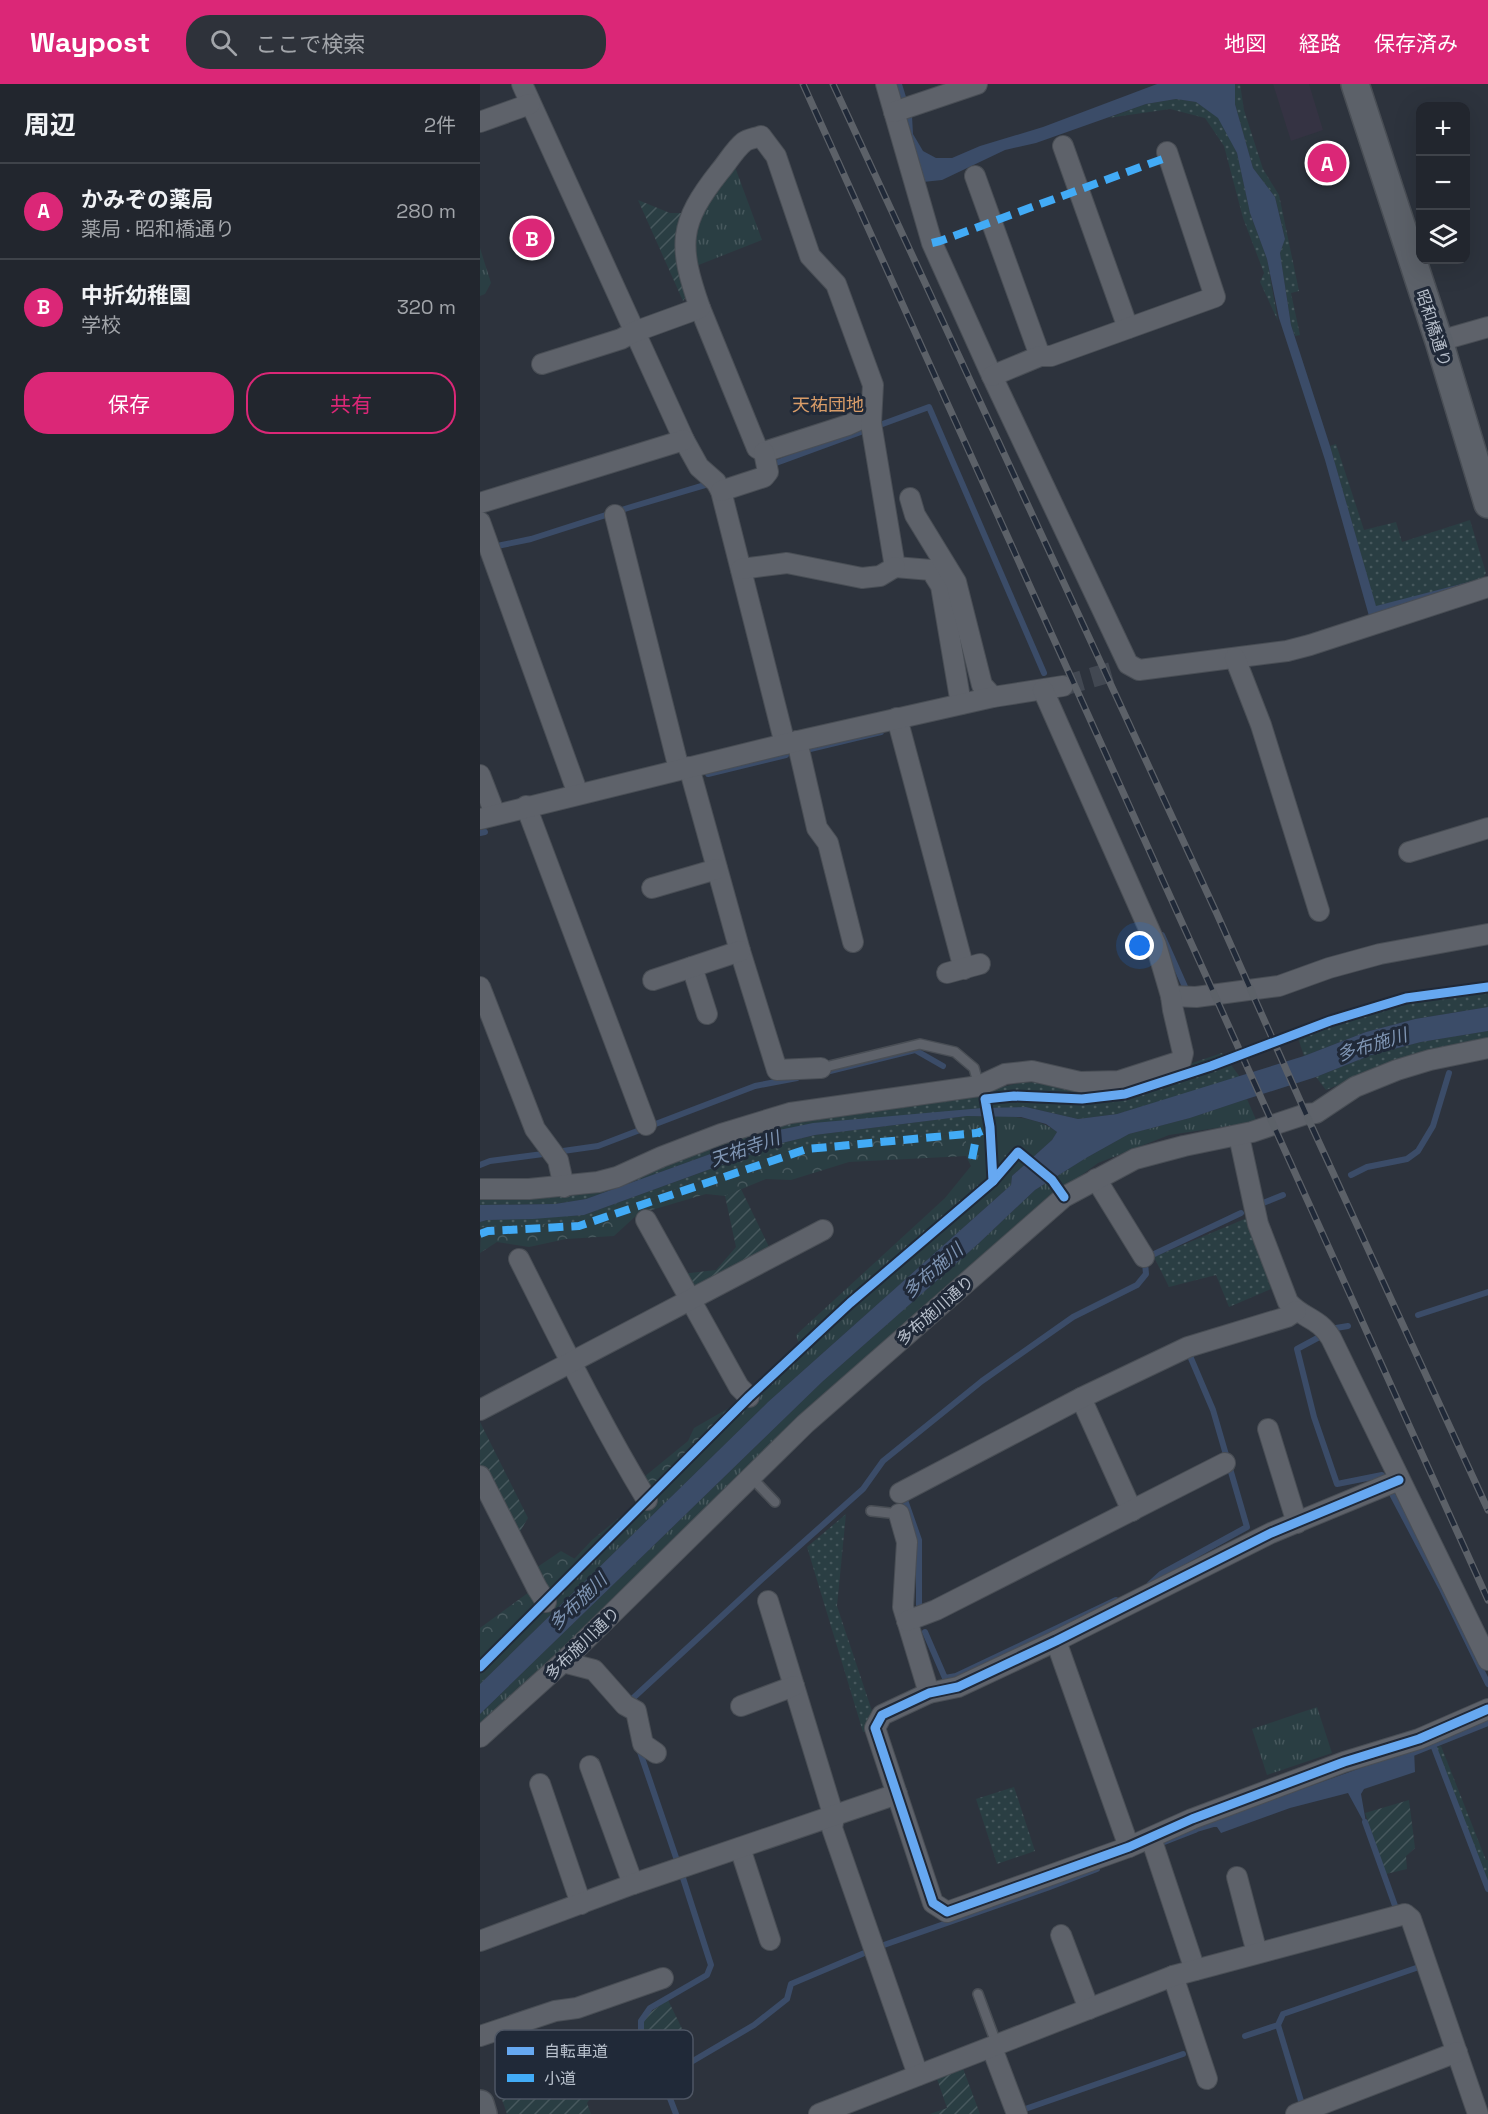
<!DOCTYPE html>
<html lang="ja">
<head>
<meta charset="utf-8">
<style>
	body { margin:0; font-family:"Space Grotesk","Noto Sans JP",sans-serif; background:#2e323a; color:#f1f3f6 }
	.controls { position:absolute; right:18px; top:18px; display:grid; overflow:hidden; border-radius:12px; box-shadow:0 6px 24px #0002 }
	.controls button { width:54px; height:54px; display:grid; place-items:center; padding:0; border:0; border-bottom:2px solid #3f434a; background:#22262e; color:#f1f3f6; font:30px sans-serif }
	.you { position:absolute; left:660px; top:862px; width:21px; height:21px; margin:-15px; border:4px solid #fff; border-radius:50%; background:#1a73e8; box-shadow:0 0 0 9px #1a73e833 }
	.badge { display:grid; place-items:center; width:39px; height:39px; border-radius:50%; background:#db2777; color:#fff; font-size:20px; font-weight:700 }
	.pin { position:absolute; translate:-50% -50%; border:3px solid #fff; box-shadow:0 2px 6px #0006 }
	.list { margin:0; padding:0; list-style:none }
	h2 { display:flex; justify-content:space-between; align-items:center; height:78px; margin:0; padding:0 24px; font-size:26px }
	h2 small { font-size:20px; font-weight:400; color:#a2a5aa }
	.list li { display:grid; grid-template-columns:39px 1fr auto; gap:18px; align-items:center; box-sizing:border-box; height:96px; padding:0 24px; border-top:2px solid #3f434a }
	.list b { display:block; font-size:22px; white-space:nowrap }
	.list p { margin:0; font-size:20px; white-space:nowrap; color:#a2a5aa }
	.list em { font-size:20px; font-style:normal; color:#a2a5aa }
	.actions { display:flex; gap:12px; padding:18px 24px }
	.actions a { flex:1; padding:14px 0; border:2px solid #db2777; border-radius:24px; text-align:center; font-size:21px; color:#db2777 }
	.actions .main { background:#db2777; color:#fff }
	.icon { flex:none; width:33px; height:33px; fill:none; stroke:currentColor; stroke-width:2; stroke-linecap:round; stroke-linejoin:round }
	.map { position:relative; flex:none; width:1008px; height:2030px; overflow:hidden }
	header { display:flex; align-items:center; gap:36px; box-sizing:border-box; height:84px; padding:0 30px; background:#db2777; color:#fff }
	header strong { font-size:28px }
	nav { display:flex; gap:33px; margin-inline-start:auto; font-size:21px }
	.search { width:420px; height:54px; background:#2e323a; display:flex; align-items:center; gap:15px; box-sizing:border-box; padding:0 21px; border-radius:24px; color:#a2a5aa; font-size:22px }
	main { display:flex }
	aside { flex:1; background:#22262e }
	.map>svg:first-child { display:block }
</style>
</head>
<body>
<header>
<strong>Waypost</strong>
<div class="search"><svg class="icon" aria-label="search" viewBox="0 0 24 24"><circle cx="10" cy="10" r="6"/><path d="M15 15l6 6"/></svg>ここで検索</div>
<nav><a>地図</a><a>経路</a><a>保存済み</a></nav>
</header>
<main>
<aside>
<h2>周辺<small>2件</small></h2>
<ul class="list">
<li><span class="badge">A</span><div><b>かみぞの薬局</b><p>薬局 · 昭和橋通り</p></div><em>280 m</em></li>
<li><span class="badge">B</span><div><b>中折幼稚園</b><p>学校</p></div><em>320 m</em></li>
</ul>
<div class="actions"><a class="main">保存</a><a>共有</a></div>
</aside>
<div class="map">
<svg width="1008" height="2030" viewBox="0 0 1008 2030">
	<defs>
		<pattern id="grass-dots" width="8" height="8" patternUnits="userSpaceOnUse" patternTransform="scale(1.5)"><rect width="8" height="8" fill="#2a3e43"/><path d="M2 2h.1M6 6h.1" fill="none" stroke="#47585d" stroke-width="1.8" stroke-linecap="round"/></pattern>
		<pattern id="forest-crowns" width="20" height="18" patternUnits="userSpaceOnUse" patternTransform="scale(1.5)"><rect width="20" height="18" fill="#2a3e43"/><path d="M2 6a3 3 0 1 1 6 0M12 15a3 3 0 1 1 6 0" fill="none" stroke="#47585d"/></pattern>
		<pattern id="park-tufts" width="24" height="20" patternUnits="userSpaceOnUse" patternTransform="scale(1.5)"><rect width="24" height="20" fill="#2a3e43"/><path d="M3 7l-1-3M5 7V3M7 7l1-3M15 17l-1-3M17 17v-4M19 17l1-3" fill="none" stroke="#47585d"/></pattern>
		<pattern id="garden-furrows" width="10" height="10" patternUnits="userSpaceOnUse" patternTransform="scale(1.5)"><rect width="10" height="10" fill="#2a3e43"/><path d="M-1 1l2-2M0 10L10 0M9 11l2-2" fill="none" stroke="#47585d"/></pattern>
	</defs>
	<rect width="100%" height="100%" fill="#2d333d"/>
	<!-- medical -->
	<path fill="#353343" d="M793,0H829L843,46L811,57Z"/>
	<!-- grass -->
	<g fill="url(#grass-dots)">
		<path d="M755,0H760L764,26L783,85L799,111L819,207L811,209L820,251L815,252L811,241L800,169L805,154L795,113L773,84L755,20Z"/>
		<path d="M696,15L716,18L739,34L757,69L770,129L787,175L798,237L780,198L784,189L763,134L744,62L725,34L690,25L628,34L666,20Z"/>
		<path d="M856,360L884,446L916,438L922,458L990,436L1006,489L1003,494L896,523L850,362Z"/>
		<path d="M1008,897V923L935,935L886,948L824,972L815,945L914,912Z"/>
		<path d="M1008,947V956L915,977L846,1006L836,993L891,971L941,958Z"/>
		<path d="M742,969L760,993L637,1030L598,1035L546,1023L294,1047L106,1115L75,1120L0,1121V1114L56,1112L312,1032L488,1011L543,998L641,1003Z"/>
		<path d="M486,1032V1049L326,1062L100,1138L0,1144V1138L7,1136L104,1131L302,1059L335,1051Z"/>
		<path d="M767,1134L791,1205L749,1223L736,1191L689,1203L674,1173Z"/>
		<path d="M366,1430L357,1522L393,1630L390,1647L383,1648L327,1463Z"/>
		<path d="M961,1662L1006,1776H1008V1810L952,1664Z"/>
		<path d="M534,1703L555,1767L517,1780L496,1715Z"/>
	</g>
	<!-- forest -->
	<g fill="url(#forest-crowns)">
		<path d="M486,1049V1072L369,1078L311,1096L286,1095L245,1112L226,1110L158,1130L134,1152L86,1155L49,1163L17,1158L0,1169L1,1143L100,1138L326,1062Z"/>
		<path d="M261,1317L169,1409L159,1397L208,1357L214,1344Z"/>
		<path d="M81,1467L95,1475L0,1575V1544L60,1500L53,1486Z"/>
	</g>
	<!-- park -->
	<g fill="url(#park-tufts)">
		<path d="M255,83L282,156L216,182L215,155L225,124Z"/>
		<path d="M0,164L11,199L5,210L0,212Z"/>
		<path d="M767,1015L777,1038L689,1051L618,1079L556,1125L323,1329L0,1645V1630L342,1298L498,1160L555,1106L606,1074L649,1050L710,1034Z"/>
		<path d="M486,1032C517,1033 551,1028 577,1048L572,1056L532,1092L531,1101L288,1318L0,1600V1575L112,1456L169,1409L261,1317L268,1306L319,1260L316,1251L465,1114L491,1082L486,1072Z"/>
		<path d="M837,1623L852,1669L787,1691L772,1645Z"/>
	</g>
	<!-- garden -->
	<g fill="url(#garden-furrows)">
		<path d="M158,116L190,129H205L208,210L203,217Z"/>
		<path d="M261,1105L291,1167L211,1208L201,1190L236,1186L256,1163L245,1112Z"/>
		<path d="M0,1338L48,1434L38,1451L0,1381Z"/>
		<path d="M929,1716L935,1764L926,1772L927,1785L906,1790L885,1729Z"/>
		<path d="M188,1916L211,1963L188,1976L183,1988L160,1951L159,1936Z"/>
		<path d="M108,1972L117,2005L107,2019L111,2030H27L21,2013L71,1996L69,1988Z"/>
		<path d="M481,1979L500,2030H450L467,2024L455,1989Z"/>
	</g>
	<!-- water -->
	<g fill="#3b4c68">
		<path d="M413,0H422L432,32L433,50L443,67L456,74H472L500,62L563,43L677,0H755V20L773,84L795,113L805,155L800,169L811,241L850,362L896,522L1008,493V499L889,532L845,376L799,234L787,175L770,129L757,69L738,34L716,18L696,15L666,20L556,59L525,66L462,96L443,98Z"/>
		<path d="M1008,923V947L941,958L891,971L836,993L767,1015L710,1034L649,1050L606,1074L555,1106L498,1160L342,1298L0,1630V1600L288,1318L531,1101L532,1092L572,1056L577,1048L566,1040L541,1033L487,1032L335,1051L302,1059L104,1131L53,1135L7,1136L0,1138V1121L75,1120L106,1115L294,1047L333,1039L502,1024L546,1023L598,1035L637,1030L824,972L886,948L935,935Z"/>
		<path d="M934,1665L935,1688L884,1705L881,1710L887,1744L868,1709L810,1724L741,1749L737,1743H734L710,1750L708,1749L707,1746Z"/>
	</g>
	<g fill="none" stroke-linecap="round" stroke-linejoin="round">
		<!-- stream -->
		<g stroke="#3b4c68" stroke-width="6">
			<path d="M296,379L449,323L564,589"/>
			<path d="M15,459L17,462L51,455L151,423L225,401"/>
			<path d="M326,666L401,648"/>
			<path d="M228,690L306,671"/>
			<path d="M0,749L5,748"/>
			<path d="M682,851L706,905"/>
			<path d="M342,989L435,966L463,982"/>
			<path d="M83,1067L118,1062L275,1002L317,994"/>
			<path d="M0,1081L10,1077L63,1070"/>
			<path d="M871,1091L887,1083L927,1075L938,1067L953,1042L969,989"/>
			<path d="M783,1119L803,1111"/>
			<path d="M938,1231L1008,1208"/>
			<path d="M868,1242L856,1244L817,1265L834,1333L857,1400L902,1391L961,1503L1008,1600"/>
			<path d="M425,1416L439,1456V1521"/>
			<path d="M670,1500L681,1490L767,1443L733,1326L710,1272"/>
			<path d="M445,1548L465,1594L476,1592L636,1516"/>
			<path d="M151,1620V1616L281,1496L383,1405L403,1377L502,1297L593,1233L657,1201L666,1190L665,1179L670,1172L761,1129"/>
			<path d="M953,1661L1008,1805"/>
			<path d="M158,1662L203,1794L231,1881L227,1891L170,1924L161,1937V1952L182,1984L183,1996L196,2030"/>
			<path d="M928,1671L1008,1639"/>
			<path d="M885,1738L918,1830"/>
			<path d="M679,1760L715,1746"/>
			<path d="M798,1941L821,2017"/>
			<path d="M765,1952L798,1941L803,1930L939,1883"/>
			<path d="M182,1984H201L274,1941L307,1915L311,1900L401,1862L567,1804L617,1785"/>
			<path d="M548,2024L703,1970"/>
		</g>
		<!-- street-tunnel -->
		<path stroke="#424852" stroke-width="20" stroke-dasharray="20 10" stroke-linecap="butt" d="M583,602L638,586"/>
		<!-- lane casing -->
		<g stroke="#494e55" stroke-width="12">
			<g id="lane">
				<path d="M341,984L440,960L475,968L494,984L499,1002"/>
				<path d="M271,1393L295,1418"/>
				<path d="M391,1427L419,1430"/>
				<path d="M498,1910L515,1956L513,1961"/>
			</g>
		</g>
		<!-- street casing -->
		<g stroke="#494e55" stroke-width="22">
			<g id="street">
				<path d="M42,0L204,356L219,383L236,398L241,407L305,660"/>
				<path d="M406,0L452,159L512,292L648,580L659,586L807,567L830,561L1008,503"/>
				<path d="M414,28L497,0"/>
				<path d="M0,38L50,20"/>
				<path d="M583,62L648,244"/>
				<path d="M495,92L560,272"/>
				<path d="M220,224L277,364L284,368L368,341L390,331"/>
				<path d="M959,257L1008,243"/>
				<path d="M62,280L141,255L154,248L220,224C198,161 198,140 240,87C247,79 255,65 264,58C268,55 276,54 281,52L296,72L330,172L356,200L393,301L391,339L415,483L451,486L461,502L481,620"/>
				<path d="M512,292L560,272H571L735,213L687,68"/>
				<path d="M241,407L284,393L288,388L284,368"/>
				<path d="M430,414L435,431L476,498L502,601L513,613"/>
				<path d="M0,419L204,356"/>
				<path d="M135,431L199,685"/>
				<path d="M0,438L98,710"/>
				<path d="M261,485L307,479L382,494L400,492L415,483"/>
				<path d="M755,574L781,641L839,827"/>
				<path d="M417,634L484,885"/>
				<path d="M317,657L337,744L348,759L373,858"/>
				<path d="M209,683L260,867L297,986L341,984"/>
				<path d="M0,691L15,730"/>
				<path d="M46,722L166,1041"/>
				<path d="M0,735L305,660L513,613L583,602"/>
				<path d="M929,768L1008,744"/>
				<path d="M172,804L237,785"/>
				<path d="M212,883L227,930"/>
				<path d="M467,889L500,880"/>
				<path d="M173,896L260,867"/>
				<path d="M0,903L55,1045L78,1076L84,1103"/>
				<path d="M691,912L716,913L799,902L849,884L900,870L1008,850"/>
				<path d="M759,1052L778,1140L808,1218C823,1235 838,1233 851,1254L1008,1576"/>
				<path d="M616,1095L664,1173"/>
				<path d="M0,1105H49L118,1098L137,1093L181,1073L241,1050L310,1029L499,1002L525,990L552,987L600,998L639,997L701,977L703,969L693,926L691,912L676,861L563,606"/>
				<path d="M166,1136L259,1303L269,1313"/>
				<path d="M39,1175C80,1256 120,1339 167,1416"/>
				<path d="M601,1314L652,1427"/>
				<path d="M0,1326L343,1146"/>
				<path d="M788,1345L817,1439"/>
				<path d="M0,1392L57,1504L66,1518"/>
				<path d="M919,1396L791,1449L576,1557L478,1603L449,1609L402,1631L395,1644L453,1819L467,1828L649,1763L712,1735L864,1678L939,1655L1008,1625"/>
				<path d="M420,1409L601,1314L708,1263L807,1233L816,1227"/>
				<path d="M419,1430L427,1458L423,1523L449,1609"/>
				<path d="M288,1517L354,1733L352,1744L438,1991"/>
				<path d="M427,1537L456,1526L745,1379"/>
				<path d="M576,1557L649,1763"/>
				<path d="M83,1578L114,1586L145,1621L156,1627L163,1660L176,1669"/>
				<path d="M261,1622L314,1602"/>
				<path d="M0,1653L83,1578L325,1340L584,1113L655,1075L704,1062L772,1048L826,1030L836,1029L875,1003L917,986L950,976L1008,964"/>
				<path d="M110,1682L153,1800"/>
				<path d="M60,1700L101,1820"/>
				<path d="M671,1754L715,1886"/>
				<path d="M260,1764L290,1856"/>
				<path d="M757,1793L777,1869"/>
				<path d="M581,1851L609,1925"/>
				<path d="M0,1857L153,1800L417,1710"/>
				<path d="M693,1892L727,1995"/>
				<path d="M0,1952L75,1927L97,1924L183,1894"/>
				<path d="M512,1964L537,2030"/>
				<path d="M339,2030L693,1892L925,1830L931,1835L998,2030"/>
				<path d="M816,2030L977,1968"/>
			</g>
		</g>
		<!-- secondary casing -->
		<g stroke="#494e55" stroke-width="30">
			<g id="secondary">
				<path d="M875,0L959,257L1008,420"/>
				<path d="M0,2020L3,2030"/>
			</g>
		</g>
		<!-- lane -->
		<use href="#lane" stroke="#5e626a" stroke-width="9"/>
		<!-- street -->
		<use href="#street" stroke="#5e626a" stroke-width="20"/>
		<!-- secondary -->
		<use href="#secondary" stroke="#5c6169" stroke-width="27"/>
		<!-- rail casing -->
		<g stroke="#5c6168" stroke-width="7">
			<g id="rail">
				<path d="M323,0L1008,1516"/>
				<path d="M353,0L737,830L826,1030L1008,1426"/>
			</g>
		</g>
		<!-- rail -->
		<use href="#rail" stroke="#202938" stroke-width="4.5" stroke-dasharray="14" stroke-linecap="butt"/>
		<!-- quiet -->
		<g stroke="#42abf6" stroke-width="8" stroke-dasharray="15 8" stroke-linecap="butt">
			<path d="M452,159L460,157L688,73"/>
			<path d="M492,1075L497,1049L502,1047"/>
			<path d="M0,1150L8,1147L99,1142L327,1065L497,1049"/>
		</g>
		<!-- cycleway casing -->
		<g stroke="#202938" stroke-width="13">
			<g id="cycleway">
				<path d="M513,1097L538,1068L572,1096L584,1113"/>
				<path d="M919,1396L791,1449L576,1557L478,1603L449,1609L402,1631L395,1644L453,1819L467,1828L649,1763L712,1735L864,1678L939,1655L1008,1625"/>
				<path d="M0,1583L269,1313L370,1219L513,1097L510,1043L505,1015L534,1012L602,1015L645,1010L731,982L850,937L926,914L1008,903"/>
			</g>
		</g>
		<!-- cycleway -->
		<use href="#cycleway" stroke="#66a8f1" stroke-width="9"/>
	</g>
	<g text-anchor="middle" stroke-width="6" stroke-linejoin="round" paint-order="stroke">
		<!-- street labels -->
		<g font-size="16" fill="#b8c0cc" stroke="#202938">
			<text transform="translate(954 244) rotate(72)" y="6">昭和橋通り</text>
			<text transform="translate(455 1226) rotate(-41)" y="6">多布施川通り</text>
			<text transform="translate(102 1559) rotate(-44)" y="6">多布施川通り</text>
		</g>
		<!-- neighbourhood labels -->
		<g font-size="18" fill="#d89c68" stroke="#202938">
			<text x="348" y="327">天祐団地</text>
		</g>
		<!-- water labels -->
		<g font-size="18" font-style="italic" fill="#7f95b3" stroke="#202938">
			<text transform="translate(892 961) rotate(-17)" y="6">多布施川</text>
			<text transform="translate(265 1065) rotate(-19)" y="6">天祐寺川</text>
			<text transform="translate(453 1187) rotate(-41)" y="6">多布施川</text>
			<text transform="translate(98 1518) rotate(-44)" y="6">多布施川</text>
		</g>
	</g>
	<!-- legend -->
	<rect x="15" y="1946" width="198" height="69" rx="9" fill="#202938" stroke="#4e5664" stroke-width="1.5"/>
	<rect x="27" y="1963" width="27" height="8" fill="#66a8f1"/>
	<rect x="27" y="1990" width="27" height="8" fill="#42abf6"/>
	<g font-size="16" fill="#b8c0cc">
		<text x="64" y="1973">自転車道</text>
		<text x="64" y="2000">小道</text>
	</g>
</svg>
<div class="controls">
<button>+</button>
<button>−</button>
<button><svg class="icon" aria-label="layers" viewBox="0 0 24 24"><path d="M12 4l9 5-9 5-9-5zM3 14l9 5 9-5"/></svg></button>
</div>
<div class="you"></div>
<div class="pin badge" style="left:847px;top:79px">A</div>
<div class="pin badge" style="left:52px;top:154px">B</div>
</div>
</main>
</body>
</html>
